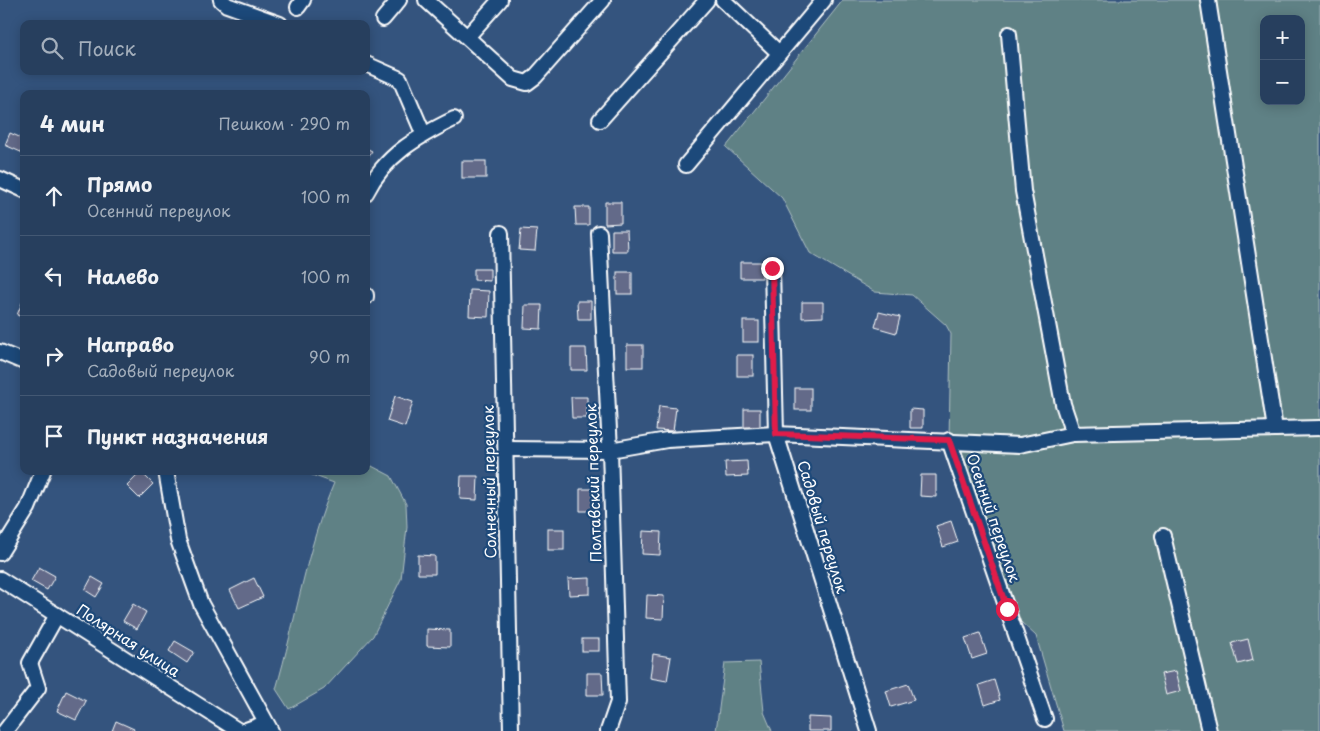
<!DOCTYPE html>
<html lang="ru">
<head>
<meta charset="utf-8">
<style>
	body { margin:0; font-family:"Playpen Sans",sans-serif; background:#2f4664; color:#f1f3f6 }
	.controls { position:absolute; right:15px; top:15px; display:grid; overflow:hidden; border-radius:10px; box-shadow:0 2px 12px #0003 }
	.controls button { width:45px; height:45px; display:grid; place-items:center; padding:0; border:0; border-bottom:1px solid #435873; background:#273f5e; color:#f1f3f6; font:25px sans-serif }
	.stop { position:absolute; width:15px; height:15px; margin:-11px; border:4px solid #e11d48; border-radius:50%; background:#fff }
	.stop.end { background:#e11d48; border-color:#fff; box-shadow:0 1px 5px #0008 }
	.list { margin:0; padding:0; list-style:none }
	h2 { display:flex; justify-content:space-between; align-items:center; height:65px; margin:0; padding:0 20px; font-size:21px }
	h2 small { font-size:16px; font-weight:400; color:#a4afbc }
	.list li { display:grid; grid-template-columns:32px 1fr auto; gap:15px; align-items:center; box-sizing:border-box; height:80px; padding:0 20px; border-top:1px solid #435873 }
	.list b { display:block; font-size:19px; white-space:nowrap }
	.list p { margin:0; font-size:16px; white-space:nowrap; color:#a4afbc }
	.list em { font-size:16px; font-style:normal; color:#a4afbc }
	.icon { flex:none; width:28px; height:28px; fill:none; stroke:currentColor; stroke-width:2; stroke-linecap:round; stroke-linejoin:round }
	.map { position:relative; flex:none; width:1320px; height:731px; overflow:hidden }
	.search { position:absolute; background:#273f5e; box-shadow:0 2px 12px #0003; left:20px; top:20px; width:350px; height:55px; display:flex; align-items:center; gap:12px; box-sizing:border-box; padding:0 18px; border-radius:10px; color:#a4afbc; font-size:19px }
	.panel { position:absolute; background:#273f5e; box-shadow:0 2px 12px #0003; left:20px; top:90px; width:350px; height:385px; border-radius:10px }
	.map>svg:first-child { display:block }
</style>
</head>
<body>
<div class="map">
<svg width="1320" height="731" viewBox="0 0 1320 731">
	<rect width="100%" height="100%" fill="#34547e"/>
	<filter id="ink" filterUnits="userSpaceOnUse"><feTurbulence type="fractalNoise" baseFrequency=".02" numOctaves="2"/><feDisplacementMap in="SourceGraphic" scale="10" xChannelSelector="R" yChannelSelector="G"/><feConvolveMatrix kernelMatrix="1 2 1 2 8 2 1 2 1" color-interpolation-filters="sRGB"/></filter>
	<g filter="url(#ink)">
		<!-- green -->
		<g fill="#5f8185" stroke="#afc0c2" fill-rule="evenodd">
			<path d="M843,0H1320V731H1064L1036,636L1007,609L949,440L951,334L946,325L912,295L875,292L810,253L782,198L726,147ZM1264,19H1301V101H1264Z"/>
			<path d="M366,463L391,476L406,504L407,527L401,579L373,636L324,689L289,709L276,689C296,621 306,549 334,483L301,471H366Z"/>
			<path d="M759,662L764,712L772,731H716L725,663Z"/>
		</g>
		<!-- building -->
		<g fill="#646b89" stroke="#fff">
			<path d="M10,133L24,139L23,153L5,145Z"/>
			<path d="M366,148L372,151L366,160Z"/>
			<rect x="462" y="161" width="24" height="17"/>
			<path d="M605,202H621V223L605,224Z"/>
			<path d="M575,207H589V225H576Z"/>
			<path d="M521,229L537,230L535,251L519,250Z"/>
			<path d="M612,230H627L628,251H612Z"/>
			<path d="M740,262H761L762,278H740Z"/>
			<path d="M474,269H490V281L474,280Z"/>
			<rect x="617" y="272" width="15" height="22"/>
			<path d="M470,290L489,291L488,317L469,316Z"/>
			<path d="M24,298V318L17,315Z"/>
			<path d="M577,301H591V319H578Z"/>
			<path d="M802,302H823V317L802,318Z"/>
			<path d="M525,305H542L541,329L524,328Z"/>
			<path d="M879,312L900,317L896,333L875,327Z"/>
			<rect x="743" y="321" width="16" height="21"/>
			<rect x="627" y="345" width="16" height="22"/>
			<path d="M571,348H586L587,370H571Z"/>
			<rect x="737" y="355" width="16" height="21"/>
			<rect x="795" y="388" width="16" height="22"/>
			<path d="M395,396L413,402L405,427L387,421Z"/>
			<path d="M571,397H587V418H572Z"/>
			<path d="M659,406L676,408L673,431L656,430Z"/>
			<rect x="744" y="409" width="16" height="22"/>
			<path d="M910,409L923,410V428H910Z"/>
			<path d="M747,461L748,476L726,477L725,462Z"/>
			<path d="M141,472L153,484L139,498L127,486Z"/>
			<path d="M921,475H936V497L920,496Z"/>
			<path d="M461,476H478L477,500L460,499Z"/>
			<path d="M580,489H595L596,511H580Z"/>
			<path d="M951,521L958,542L943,547L936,526Z"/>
			<rect x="548" y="529" width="16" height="21"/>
			<path d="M643,531L661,532L660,555L642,554Z"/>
			<path d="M418,555L435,556V574H418Z"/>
			<path d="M39,567L55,576L47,590L31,581Z"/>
			<path d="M92,577L104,584L96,597L85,590Z"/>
			<path d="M254,578L263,597L239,608L230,590Z"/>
			<path d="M590,578V594L569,595L568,579Z"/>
			<path d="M647,595L664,596L663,619L646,618Z"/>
			<path d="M133,604L146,612L137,629L123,621Z"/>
			<path d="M427,629L450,630V647L427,646Z"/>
			<path d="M980,633L987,654L972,659L965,638Z"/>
			<rect x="582" y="639" width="17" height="12"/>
			<path d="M1248,639L1253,660L1238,664L1232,643Z"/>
			<path d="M175,641L194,652L187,663L169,651Z"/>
			<path d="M653,654L671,657L667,681L650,678Z"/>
			<path d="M1176,671L1181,691L1166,695L1161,674Z"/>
			<path d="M587,673H602L603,695H587Z"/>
			<path d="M994,680L1000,700L985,705L979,685Z"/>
			<path d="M908,684L914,700L891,707L886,691Z"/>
			<path d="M66,691L86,701L76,720L57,711Z"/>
			<path d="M808,717L831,718V731H808Z"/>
			<path d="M116,721L134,729L133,731H112Z"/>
		</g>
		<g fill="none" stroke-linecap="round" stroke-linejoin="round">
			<!-- minor casing -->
			<g stroke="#fff" stroke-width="18">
				<g id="minor">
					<path d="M221,0L227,5L280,24"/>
					<path d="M426,0L513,79L527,83L535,77L603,0"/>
					<path d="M723,0L779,53"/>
					<path d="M1208,0L1275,429"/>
					<path d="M298,7L303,0"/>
					<path d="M383,19L399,0"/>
					<path d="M1009,34L1023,191L1063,404L1073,434L1320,428"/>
					<path d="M468,36L500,0"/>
					<path d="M366,64L400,79L423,133"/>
					<path d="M600,120L707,0"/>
					<path d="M686,165L824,0"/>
					<path d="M0,179L24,190"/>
					<path d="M366,193C385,155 417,137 454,119"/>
					<path d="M501,233L511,731"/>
					<path d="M599,233L610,450L618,702L608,731"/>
					<path d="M772,268L776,434L869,731"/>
					<path d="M366,295V297"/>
					<path d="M0,352L24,362"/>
					<path d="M949,440L1045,719"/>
					<path d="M506,449L610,450L667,440L776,434L1020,445L1073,434"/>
					<path d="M166,471L178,540L201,604L271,731"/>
					<path d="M1163,536L1209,731"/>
					<path d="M0,553L28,508L43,471"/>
					<path d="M0,579L239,731"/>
					<path d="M5,731L38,688L30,663L57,615"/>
					<path d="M243,731L266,723"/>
				</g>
			</g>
			<!-- minor -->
			<use href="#minor" stroke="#1f4a7a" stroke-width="14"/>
		</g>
	</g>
	<g fill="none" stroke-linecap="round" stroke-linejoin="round" filter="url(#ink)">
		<!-- route -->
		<path stroke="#e11d48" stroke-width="6" d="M772,268L776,434L949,440L1007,609"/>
	</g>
	<g text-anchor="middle" stroke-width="4.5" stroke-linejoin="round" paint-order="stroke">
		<!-- street labels -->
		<g font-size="15" fill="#fff" stroke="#1f4a7a">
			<text transform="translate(490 482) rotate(-91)" y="5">Солнечный переулок</text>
			<text transform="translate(594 483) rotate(-92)" y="5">Полтавский переулок</text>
			<text transform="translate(993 518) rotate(71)" y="5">Осенний переулок</text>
			<text transform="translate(822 527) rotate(73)" y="5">Садовый переулок</text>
			<text transform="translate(128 641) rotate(33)" y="5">Полярная улица</text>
		</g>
	</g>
</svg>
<div class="controls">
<button>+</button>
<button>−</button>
</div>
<div class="stop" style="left:1007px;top:609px"></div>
<div class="stop end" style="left:772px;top:268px"></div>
<div class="search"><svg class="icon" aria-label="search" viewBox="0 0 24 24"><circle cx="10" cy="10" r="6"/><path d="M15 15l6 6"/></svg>Поиск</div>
<section class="panel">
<h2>4 мин<small>Пешком · 290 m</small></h2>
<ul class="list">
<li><svg class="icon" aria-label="ahead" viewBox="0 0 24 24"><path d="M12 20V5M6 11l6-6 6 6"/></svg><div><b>Прямо</b><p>Осенний переулок</p></div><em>100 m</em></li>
<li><svg class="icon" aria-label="left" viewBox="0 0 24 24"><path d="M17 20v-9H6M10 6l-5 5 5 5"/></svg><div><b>Налево</b></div><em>100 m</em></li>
<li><svg class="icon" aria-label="right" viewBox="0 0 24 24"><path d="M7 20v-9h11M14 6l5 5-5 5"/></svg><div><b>Направо</b><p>Садовый переулок</p></div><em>90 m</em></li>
<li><svg class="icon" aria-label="arrive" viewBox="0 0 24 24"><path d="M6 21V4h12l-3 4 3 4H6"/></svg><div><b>Пункт назначения</b></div></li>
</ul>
</section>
</div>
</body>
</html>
